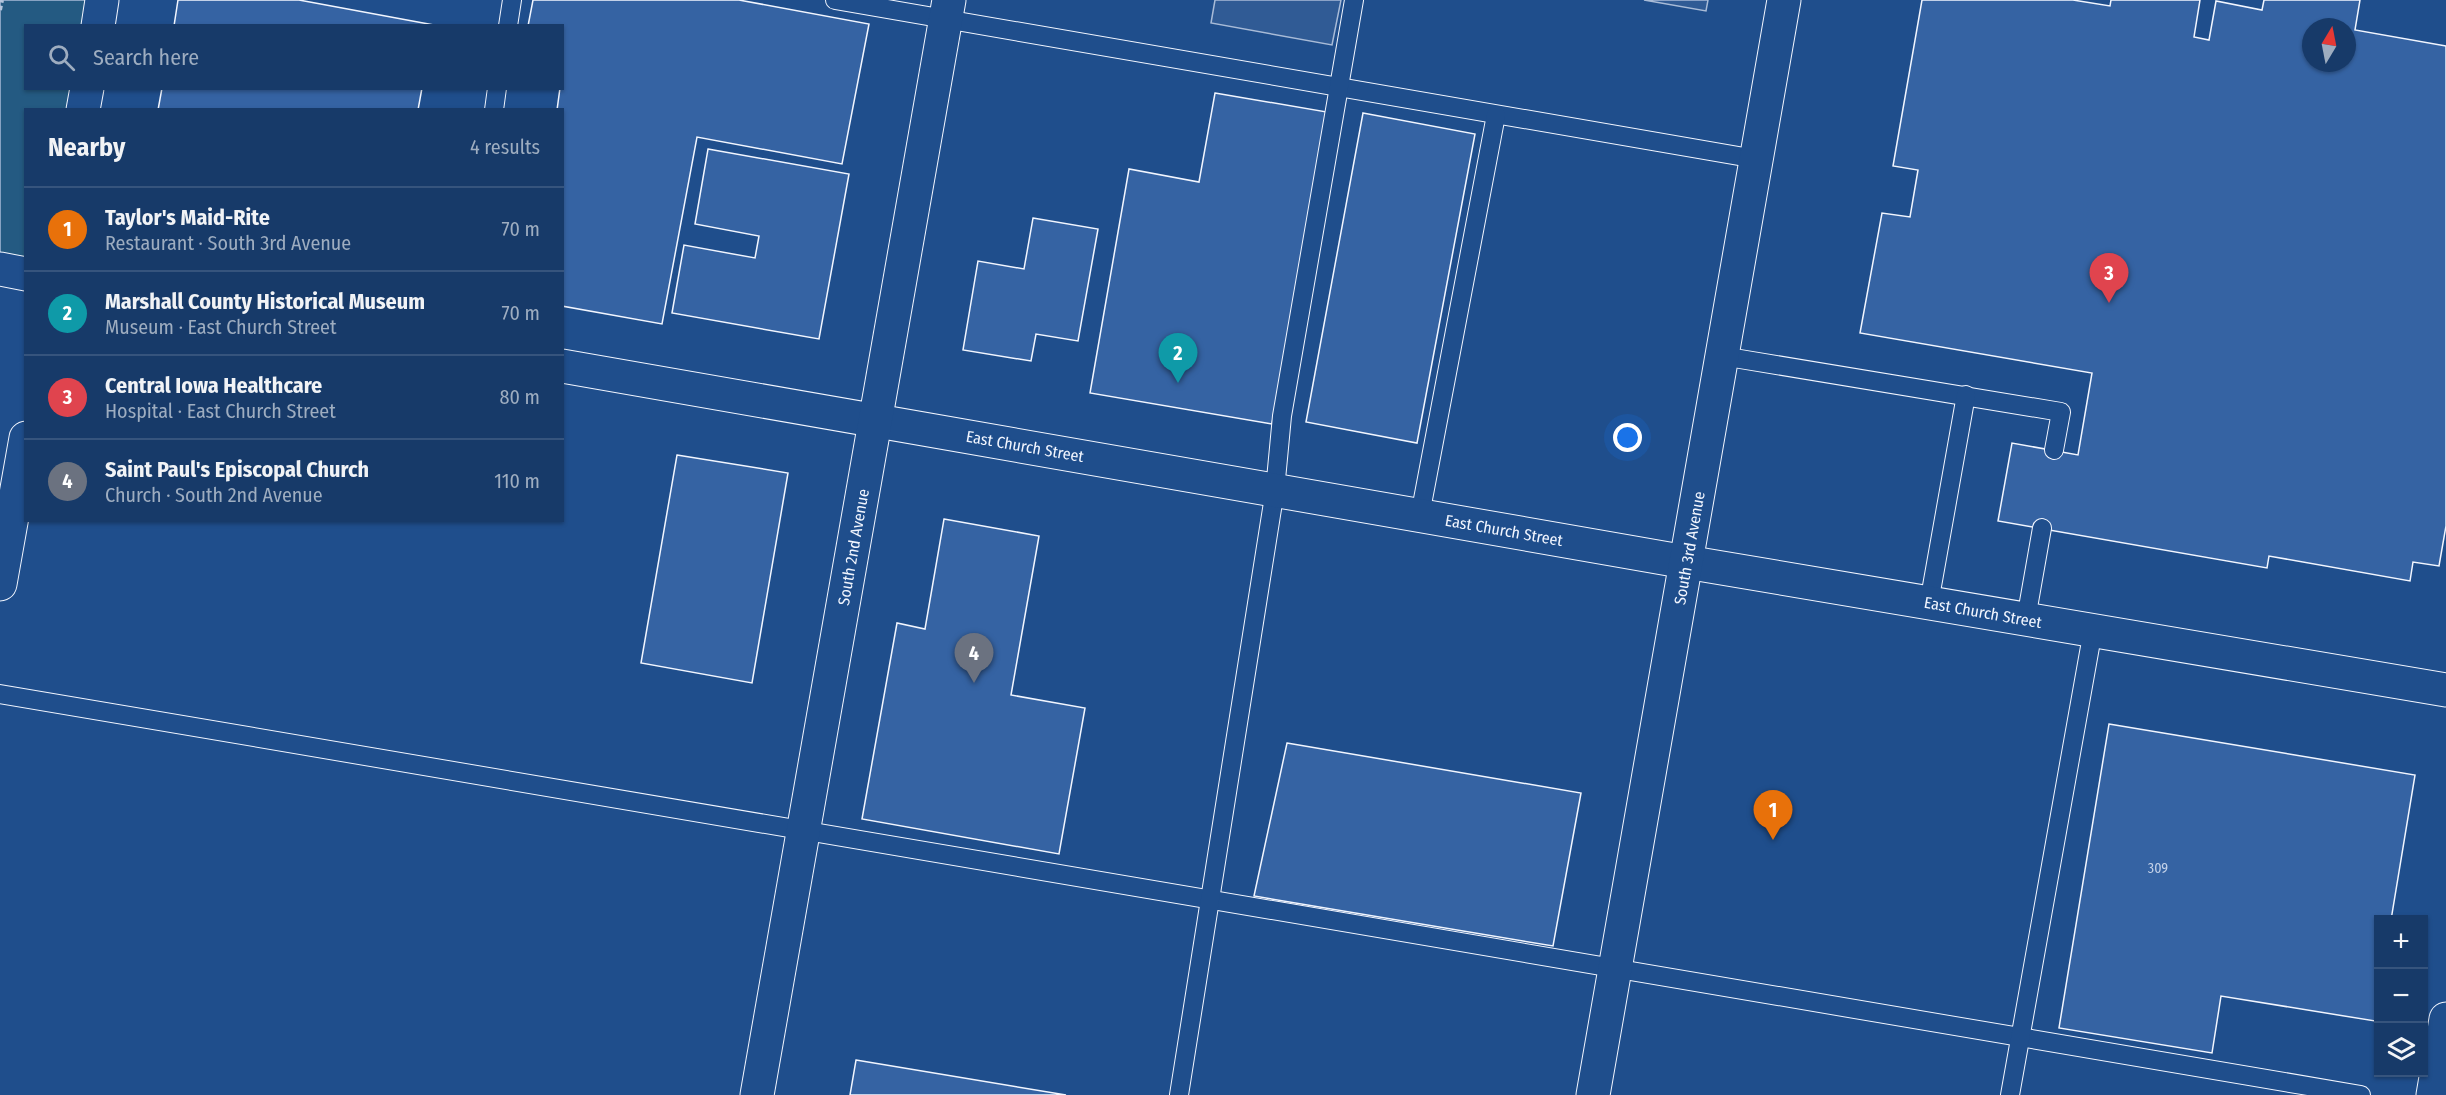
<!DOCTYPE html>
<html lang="en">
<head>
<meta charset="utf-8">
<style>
	body { margin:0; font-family:"Fira Sans Condensed",sans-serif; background:#244571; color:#f1f3f6 }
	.controls { position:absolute; right:18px; bottom:18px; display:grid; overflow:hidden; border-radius:0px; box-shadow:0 2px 4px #0004 }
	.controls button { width:54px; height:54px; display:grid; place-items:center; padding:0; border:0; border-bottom:2px solid #36547d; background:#173a69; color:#f1f3f6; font:30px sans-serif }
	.compass { position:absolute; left:2302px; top:18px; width:54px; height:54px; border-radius:50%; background:#173a69; box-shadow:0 2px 4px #0004; rotate:10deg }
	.you { position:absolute; left:1628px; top:438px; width:21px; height:21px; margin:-15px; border:4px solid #fff; border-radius:50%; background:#1a73e8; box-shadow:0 0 0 9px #1a73e833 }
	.badge { display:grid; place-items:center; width:39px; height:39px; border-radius:50%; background:#e69b98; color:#fff; font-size:20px; font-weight:700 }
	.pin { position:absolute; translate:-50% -50px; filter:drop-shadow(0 2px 3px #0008) }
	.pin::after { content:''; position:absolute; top:32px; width:21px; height:18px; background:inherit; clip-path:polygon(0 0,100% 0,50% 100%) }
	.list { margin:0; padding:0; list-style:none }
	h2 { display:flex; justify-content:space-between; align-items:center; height:78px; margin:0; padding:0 24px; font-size:26px }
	h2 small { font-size:20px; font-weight:400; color:#9eadc0 }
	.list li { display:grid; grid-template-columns:39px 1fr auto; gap:18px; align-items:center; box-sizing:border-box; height:84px; padding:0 24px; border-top:2px solid #36547d }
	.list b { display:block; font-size:22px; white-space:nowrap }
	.list p { margin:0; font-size:20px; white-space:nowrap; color:#9eadc0 }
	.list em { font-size:20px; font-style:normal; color:#9eadc0 }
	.icon { flex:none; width:33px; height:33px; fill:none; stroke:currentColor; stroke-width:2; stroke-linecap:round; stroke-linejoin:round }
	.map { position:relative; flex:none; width:2446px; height:1095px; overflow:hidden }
	.search { position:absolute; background:#173a69; box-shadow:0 2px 4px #0004; left:24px; top:24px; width:540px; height:66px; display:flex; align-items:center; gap:15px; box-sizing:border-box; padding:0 21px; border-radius:0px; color:#9eadc0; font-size:22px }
	.panel { position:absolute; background:#173a69; box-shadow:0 2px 4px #0004; left:24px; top:108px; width:540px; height:414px; border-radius:0px }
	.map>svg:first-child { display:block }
</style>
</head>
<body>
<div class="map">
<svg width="2446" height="1095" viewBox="0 0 2446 1095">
	<rect width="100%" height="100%" fill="#1f4e8c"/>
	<!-- green -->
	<path fill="#245a82" stroke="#a8bbd7" stroke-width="1.5" d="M0,0H102L98,25L26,26V88L87,89L83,109L26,110L25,273L0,269Z"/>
	<!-- parking -->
	<g fill="#305b95" stroke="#a8bbd7" stroke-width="1.5">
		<path d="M1215,0H1341L1332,45L1211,23Z"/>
		<path d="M1644,0H1708L1706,11Z"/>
	</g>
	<!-- building -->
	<g fill="#3563a3" stroke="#f2f6ff" stroke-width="1.5" fill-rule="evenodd">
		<path d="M178,0H299L434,25L174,26Z"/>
		<path d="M533,0H739L869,24L842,164L697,137L662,324L562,306V110H557L560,88H562V26H528Z"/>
		<path d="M1922,0H2073L2110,6L2111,0H2200L2194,37L2209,40L2216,1L2262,10L2264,0H2360L2355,30L2446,46V526L2439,566L2413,562L2410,581L2269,556L2267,568L1998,521L2012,443L2078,455L2092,373L1860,333L1882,213L1910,217L1918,170L1893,166ZM2311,27H2347V63H2311Z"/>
		<path d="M162,88H422L418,110H158Z"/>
		<path d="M1215,93L1327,112L1272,424L1090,393L1129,169L1199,182Z"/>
		<path d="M1363,113L1475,134L1417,443L1306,422Z"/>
		<path d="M708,149L849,174L819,339L672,313L684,245L755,258L759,236L695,224Z"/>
		<path d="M1033,218L1098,229L1078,341L1036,334L1031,361L963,350L978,261L1024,269Z"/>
		<path d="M677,455L788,473L752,683L641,663Z"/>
		<path d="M944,519L1039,536L1011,695L1085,708L1059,854L862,819L897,623L925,629Z"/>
		<path d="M2109,724L2415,775L2391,920H2378V998L2375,1021L2221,996L2212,1053L2059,1028Z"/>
		<path d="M1287,743L1581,793L1553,946L1254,896Z"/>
		<path d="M856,1060L1066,1095H850Z"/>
	</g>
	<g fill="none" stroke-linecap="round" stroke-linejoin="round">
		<!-- service casing -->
		<g stroke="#f2f6ff" stroke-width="20">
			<g id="service">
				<path d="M835,0L1756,159"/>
				<path d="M508,26L512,0"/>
				<path d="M494,110L497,88"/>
				<path d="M1722,356L2061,412L2054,450"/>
				<path d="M1420,515L1496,115"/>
				<path d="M1929,603L1966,395"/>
				<path d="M2026,619L2042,528"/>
				<path d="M0,694L2361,1095"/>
				<path d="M1179,1095L1275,490L1282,416L1354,0"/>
				<path d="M2010,1095L2093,630"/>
			</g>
		</g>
		<!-- minor casing -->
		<g stroke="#f2f6ff" stroke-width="35">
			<path id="minor" d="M2433,1095L2446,1019"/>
		</g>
		<!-- tertiary casing -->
		<g stroke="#f2f6ff" stroke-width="35">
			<g id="tertiary">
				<path d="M98,26L102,0"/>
				<path d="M83,110L87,88"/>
				<path d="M0,269L26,274"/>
				<path d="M562,366L1686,562L2446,690"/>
				<path d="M0,584L26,438"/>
				<path d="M757,1095L949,0"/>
			</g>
		</g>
		<!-- primary casing -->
		<g stroke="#f2f6ff" stroke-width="35">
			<path id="primary" d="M1593,1095L1784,0"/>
		</g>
		<!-- path -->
		<path stroke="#b3c4dc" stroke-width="4" stroke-dasharray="4.5 3" stroke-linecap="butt" d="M0,10L2,0"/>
		<!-- service -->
		<use href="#service" stroke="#1f4e8c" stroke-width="18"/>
		<!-- minor -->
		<use href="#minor" stroke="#1f4e8c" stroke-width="33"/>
		<!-- tertiary -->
		<use href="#tertiary" stroke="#1f4e8c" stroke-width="33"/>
		<!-- primary -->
		<use href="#primary" stroke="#1f4e8c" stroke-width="33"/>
	</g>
	<g text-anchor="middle" stroke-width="4.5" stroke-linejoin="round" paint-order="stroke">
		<!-- number labels -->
		<g font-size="14" fill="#c3d1e8">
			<text x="2158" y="873">309</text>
		</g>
		<!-- street labels -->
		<g font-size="16" fill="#f2f6ff" stroke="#1f4e8c">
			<text transform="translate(1025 446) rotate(10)" y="6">East Church Street</text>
			<text transform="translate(1504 530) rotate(10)" y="6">East Church Street</text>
			<text transform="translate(853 547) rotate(-80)" y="6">South 2nd Avenue</text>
			<text transform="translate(1689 548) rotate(-80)" y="6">South 3rd Avenue</text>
			<text transform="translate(1983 612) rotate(10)" y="6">East Church Street</text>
		</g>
	</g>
</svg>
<div class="controls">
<button>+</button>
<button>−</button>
<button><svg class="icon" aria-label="layers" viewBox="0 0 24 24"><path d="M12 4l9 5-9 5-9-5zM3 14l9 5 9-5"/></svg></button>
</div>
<svg class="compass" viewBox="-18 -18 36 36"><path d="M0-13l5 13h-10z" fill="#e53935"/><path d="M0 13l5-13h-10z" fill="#9eadc0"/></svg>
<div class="you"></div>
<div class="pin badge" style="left:1773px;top:840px;background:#e8710a">1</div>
<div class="pin badge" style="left:1178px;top:383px;background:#0f9aa8">2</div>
<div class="pin badge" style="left:2109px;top:303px;background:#e0444e">3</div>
<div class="pin badge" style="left:974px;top:683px;background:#6b7280">4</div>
<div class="search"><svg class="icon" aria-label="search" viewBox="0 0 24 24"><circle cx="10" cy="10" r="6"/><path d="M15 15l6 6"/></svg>Search here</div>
<section class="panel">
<h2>Nearby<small>4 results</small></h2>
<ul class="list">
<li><span class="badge" style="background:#e8710a">1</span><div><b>Taylor's Maid-Rite</b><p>Restaurant · South 3rd Avenue</p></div><em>70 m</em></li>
<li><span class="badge" style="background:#0f9aa8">2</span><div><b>Marshall County Historical Museum</b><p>Museum · East Church Street</p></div><em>70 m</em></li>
<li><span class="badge" style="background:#e0444e">3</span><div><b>Central Iowa Healthcare</b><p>Hospital · East Church Street</p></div><em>80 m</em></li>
<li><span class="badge" style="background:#6b7280">4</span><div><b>Saint Paul's Episcopal Church</b><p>Church · South 2nd Avenue</p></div><em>110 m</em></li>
</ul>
</section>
</div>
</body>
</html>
